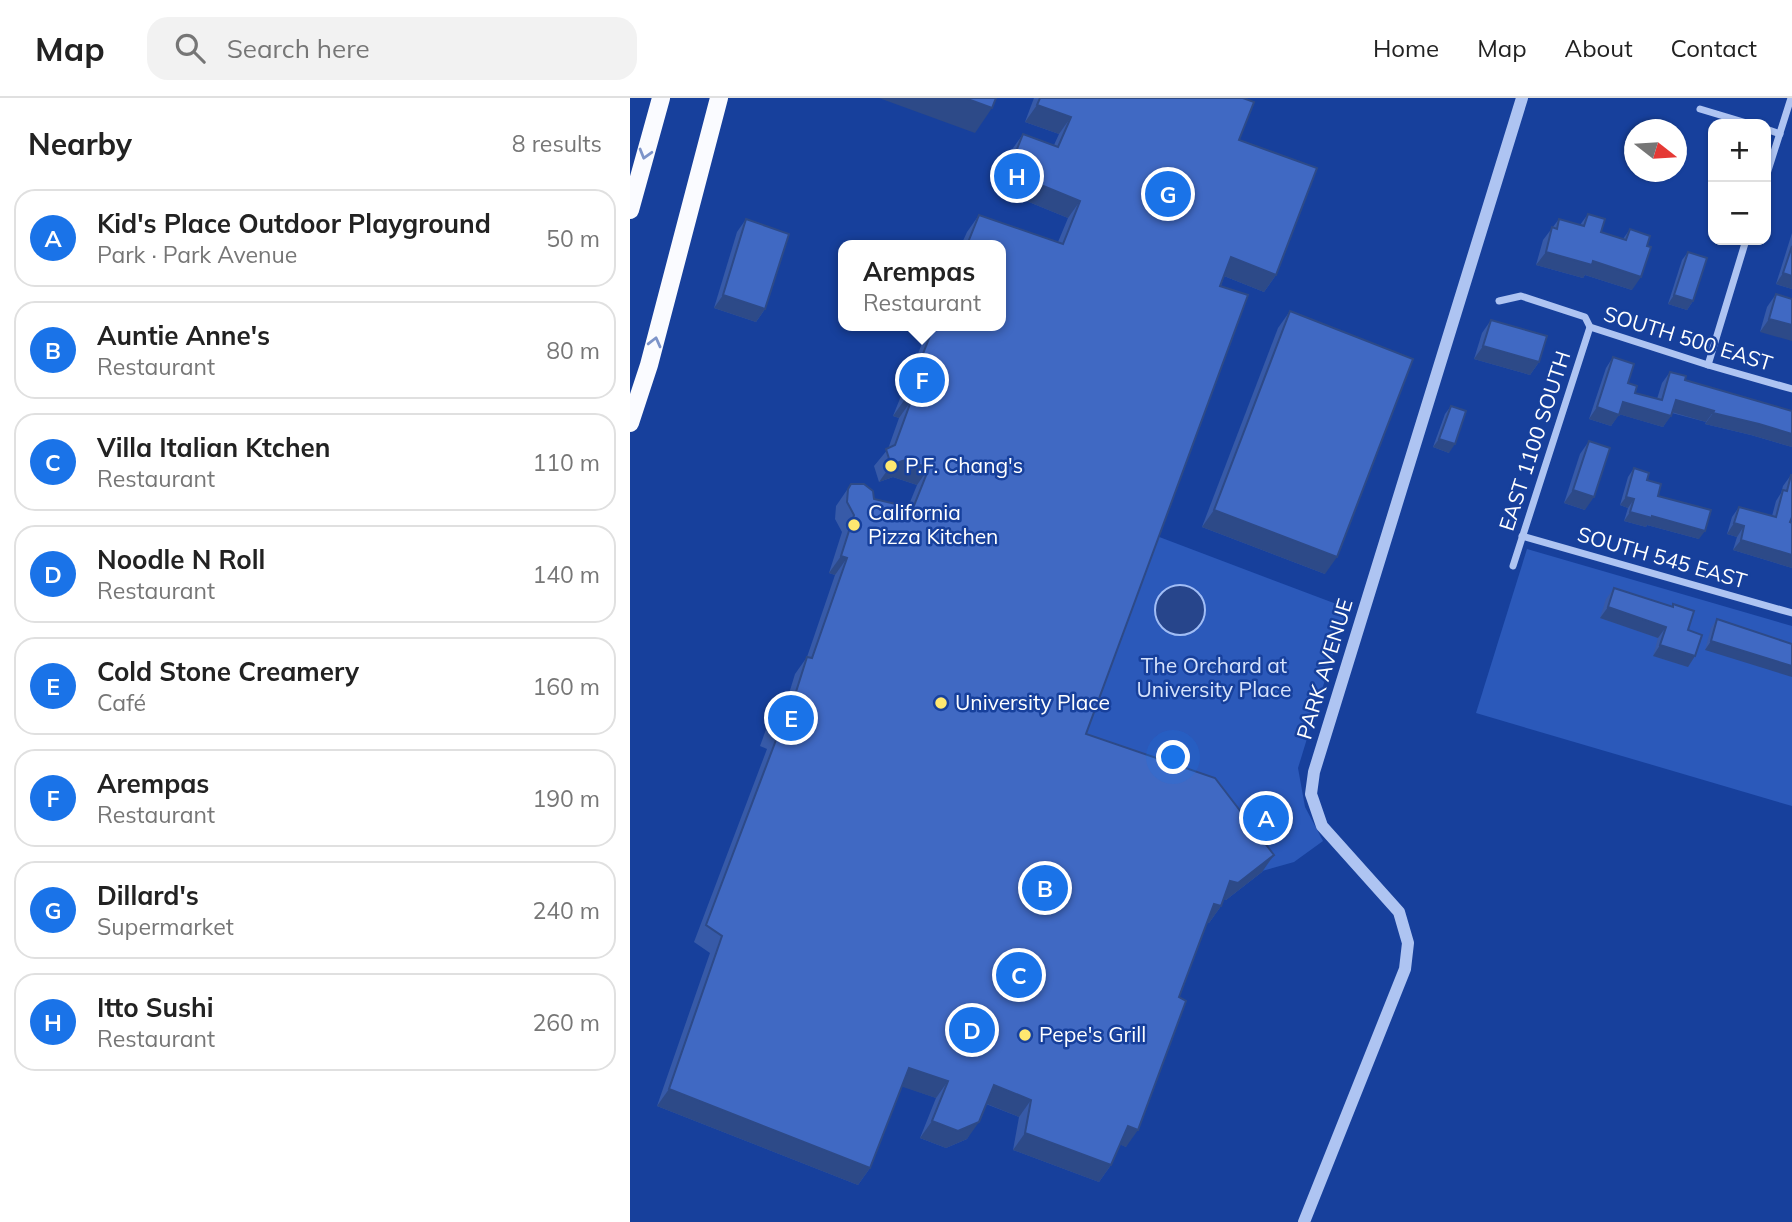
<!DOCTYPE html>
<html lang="en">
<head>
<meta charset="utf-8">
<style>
	body { margin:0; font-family:Mulish,sans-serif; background:#f2f2f2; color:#222 }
	.controls { position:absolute; right:21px; top:21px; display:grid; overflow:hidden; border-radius:14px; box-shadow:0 2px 5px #0004 }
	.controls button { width:63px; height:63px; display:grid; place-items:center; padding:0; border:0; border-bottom:2px solid #e0e0e0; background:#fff; color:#222; font:35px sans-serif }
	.compass { position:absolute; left:994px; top:21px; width:63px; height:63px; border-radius:50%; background:#fff; box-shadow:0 2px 5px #0004; rotate:107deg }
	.you { position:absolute; left:544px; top:660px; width:24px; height:24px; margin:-18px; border:5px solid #fff; border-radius:50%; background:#1a73e8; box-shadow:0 0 0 10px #1a73e833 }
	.badge { display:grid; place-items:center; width:46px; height:46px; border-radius:50%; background:#1a73e8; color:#fff; font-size:23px; font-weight:700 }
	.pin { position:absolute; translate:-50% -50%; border:4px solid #fff; box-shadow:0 2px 7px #0006 }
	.popup { position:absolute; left:208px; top:142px; width:168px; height:91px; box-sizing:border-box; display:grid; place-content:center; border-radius:14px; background:#fff; filter:drop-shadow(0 2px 5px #0005); font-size:23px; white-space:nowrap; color:#767676 }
	.popup b { font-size:26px; color:#222 }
	.popup::after { content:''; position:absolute; left:50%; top:100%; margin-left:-14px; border:14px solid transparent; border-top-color:#fff }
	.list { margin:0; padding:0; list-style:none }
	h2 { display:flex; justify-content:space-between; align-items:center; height:91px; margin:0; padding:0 28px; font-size:30px }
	h2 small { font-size:23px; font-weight:400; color:#767676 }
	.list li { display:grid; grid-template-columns:46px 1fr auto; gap:21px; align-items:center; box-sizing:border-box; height:98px; margin:0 14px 14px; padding:0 14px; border:2px solid #e0e0e0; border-radius:21px }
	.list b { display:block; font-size:26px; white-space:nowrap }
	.list p { margin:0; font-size:23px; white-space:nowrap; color:#767676 }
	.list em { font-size:23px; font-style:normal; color:#767676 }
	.icon { flex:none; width:38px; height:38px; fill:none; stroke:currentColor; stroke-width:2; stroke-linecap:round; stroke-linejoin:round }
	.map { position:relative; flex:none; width:1162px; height:1124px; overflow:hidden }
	header { display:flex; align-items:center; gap:42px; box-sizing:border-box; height:98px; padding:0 35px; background:#fff; border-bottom:2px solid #e0e0e0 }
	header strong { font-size:33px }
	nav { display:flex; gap:38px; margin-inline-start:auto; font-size:24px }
	.search { width:490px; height:63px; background:#f2f2f2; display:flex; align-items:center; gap:18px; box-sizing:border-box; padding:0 24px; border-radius:21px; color:#767676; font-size:26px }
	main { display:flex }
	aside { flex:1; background:#fff }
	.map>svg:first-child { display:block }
</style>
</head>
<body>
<header>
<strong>Map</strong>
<div class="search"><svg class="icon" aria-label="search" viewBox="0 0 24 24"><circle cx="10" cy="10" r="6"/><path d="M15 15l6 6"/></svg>Search here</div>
<nav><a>Home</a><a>Map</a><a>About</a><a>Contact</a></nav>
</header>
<main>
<aside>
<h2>Nearby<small>8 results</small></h2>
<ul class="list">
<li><span class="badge">A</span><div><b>Kid's Place Outdoor Playground</b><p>Park · Park Avenue</p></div><em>50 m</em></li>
<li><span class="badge">B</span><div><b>Auntie Anne's</b><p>Restaurant</p></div><em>80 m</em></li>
<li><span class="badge">C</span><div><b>Villa Italian Ktchen</b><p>Restaurant</p></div><em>110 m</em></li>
<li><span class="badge">D</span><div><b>Noodle N Roll</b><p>Restaurant</p></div><em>140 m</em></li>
<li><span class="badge">E</span><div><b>Cold Stone Creamery</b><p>Café</p></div><em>160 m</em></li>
<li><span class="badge">F</span><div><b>Arempas</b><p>Restaurant</p></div><em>190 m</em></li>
<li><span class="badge">G</span><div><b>Dillard's</b><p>Supermarket</p></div><em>240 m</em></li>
<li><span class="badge">H</span><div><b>Itto Sushi</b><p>Restaurant</p></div><em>260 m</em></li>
</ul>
</aside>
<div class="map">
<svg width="1162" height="1124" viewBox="0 0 1162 1124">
	<rect width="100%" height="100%" fill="#17409c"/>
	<!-- green -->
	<g fill="#2b59ba">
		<path d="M524,437L717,510L668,670L675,709L693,743L664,764L632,773L573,697L444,653Z"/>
		<path d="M897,451L1162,528V708L846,615Z"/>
	</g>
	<!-- water -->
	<circle fill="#27458b" stroke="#a1bdf5" stroke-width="2" cx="550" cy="512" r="25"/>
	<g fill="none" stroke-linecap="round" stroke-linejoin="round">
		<!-- minor -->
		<g stroke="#aec4f2" stroke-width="7">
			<path d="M1070,11L1120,26"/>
			<path d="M1136,31L1150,36"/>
			<path d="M1136,79L1161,0"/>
			<path d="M869,203L891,198L955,219L960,229L1078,267L1162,291"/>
			<path d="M1078,267L1116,142"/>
			<path d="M892,438L1162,515"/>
			<path d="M883,468L960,229"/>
		</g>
		<!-- tertiary -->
		<path stroke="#aec4f2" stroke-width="12" d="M674,1124L775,871L778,845L769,814L692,728L681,696L684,674L892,0"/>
		<!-- primary -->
		<g stroke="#fafbff" stroke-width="18">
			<path d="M0,112L31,0"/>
			<path d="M0,325L19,267L89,0"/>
		</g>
	</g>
	<!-- wall -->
	<g fill="#375aa8">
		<path d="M404,0H613L609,42L646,177L634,194L594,178L456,636L644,757L632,774L596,802L594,801L591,808L579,825H577L549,899L496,1049L490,1046L481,1067L469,1084L383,1052L389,1019L356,1006L337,1041L316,1050L290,1040L306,1000L272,988L240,1070L228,1087L27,1008L80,855L64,844L137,651L130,648L139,623L151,606L153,607L157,602L165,576L177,559L205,477L199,475L212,434L205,421L206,408L221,386L244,401L278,409L287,387L263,379L249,384L244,368L258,351L269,320L263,318L299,228H371V147H331L337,134L349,117L428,144L438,120L394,102L365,93L381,53L393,36L424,47L429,36L395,24Z"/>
		<path d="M958,116L971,134L993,141L1000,131L1002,192L955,177L953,180L906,167L913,142L929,121L950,127Z"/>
		<path d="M116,121L135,211L126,224L84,210L107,134Z"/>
		<path d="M1162,135V191L1146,186Z"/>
		<path d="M1058,154L1063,203L1057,212L1038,206L1052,162Z"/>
		<path d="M1146,196L1162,201L1130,234L1137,209Z"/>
		<path d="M660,213L695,476L572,429L648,230Z"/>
		<path d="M861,222L909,264L900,277L844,261L852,235Z"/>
		<path d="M983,259L1005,295L1027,301L1032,285L1040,274L1055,282L1162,313V349L1121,337L1075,326L1076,324L1042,315L1033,329L989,316L981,328L959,321L976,270Z"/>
		<path d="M821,308L819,355L803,349L815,316Z"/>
		<path d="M959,343L955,412L934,405L950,356Z"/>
		<path d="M1004,370L1017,382L1028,398L1069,441L1017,427L1016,429L994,423L998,410L990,407L998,379Z"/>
		<path d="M1161,377L1160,424L1162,425V470L1103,452L1107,439L1097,436L1102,419L1109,409L1142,418L1146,403L1151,395L1153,388Z"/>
		<path d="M984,490L1042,509L1043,506L1058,532L1065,558L1058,569L1023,558L1028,540L970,520L976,501Z"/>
		<path d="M1087,521L1162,546L1075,552L1081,530Z"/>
	</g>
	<!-- shaded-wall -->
	<g fill="#2d4a88">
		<path d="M249,0H335L362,10L345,35Z"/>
		<path d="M407,7L441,19L429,36L395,24Z"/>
		<path d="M1020,74H1031L1029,76Z"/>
		<path d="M377,76L406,85L450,103L438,120L394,102L365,93Z"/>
		<path d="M916,154L963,163L1011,179L1002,192L955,177L953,180L906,167Z"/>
		<path d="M601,159L646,177L634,194L589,176Z"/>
		<path d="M1153,175L1162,178V191L1146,186Z"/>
		<path d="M93,197L135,211L126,224L84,210Z"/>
		<path d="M1044,197L1063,203L1057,212L1038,206Z"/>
		<path d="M1139,221L1162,227V243L1130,234Z"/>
		<path d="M853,248L909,264L900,277L844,261Z"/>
		<path d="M275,301L281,303L269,320L263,318Z"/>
		<path d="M1046,302L1084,313L1076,324L1038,313Z"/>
		<path d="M993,304L1041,318L1033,329L985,315Z"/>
		<path d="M967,309L989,317L981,328L959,321Z"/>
		<path d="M1083,315L1129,326L1162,336V349L1121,337L1075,326Z"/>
		<path d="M809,341L825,346L819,355L803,349Z"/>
		<path d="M275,362L299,370L287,387L263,379L249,384L261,367Z"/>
		<path d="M943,392L964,399L955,412L934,405Z"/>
		<path d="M996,399L1004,401L998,410L990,407Z"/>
		<path d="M584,412L707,459L695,476L572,429Z"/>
		<path d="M1000,414L1022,418L1075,433L1069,441L1017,427L1016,429L994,423Z"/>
		<path d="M1104,425L1114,428L1107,439L1097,436Z"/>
		<path d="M1111,442L1162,457V470L1103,452Z"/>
		<path d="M211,458L217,460L205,477L199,475Z"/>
		<path d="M978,509L1036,529L1028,540L970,520Z"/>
		<path d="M1081,543L1162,568V579L1075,552Z"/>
		<path d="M1030,547L1065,558L1058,569L1023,558Z"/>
		<path d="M644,757L632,774L596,802L588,800L600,783Z"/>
		<path d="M584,806L591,808L579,825L572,823Z"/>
		<path d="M279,970L318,983L306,1000L267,987Z"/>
		<path d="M364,987L401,1002L389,1019L352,1004Z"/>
		<path d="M39,991L240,1070L228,1087L27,1008Z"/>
		<path d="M302,1023L349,1024L337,1041L316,1050L290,1040Z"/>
		<path d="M498,1028L508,1032L496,1049L486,1045Z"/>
		<path d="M395,1035L481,1067L469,1084L383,1052Z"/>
	</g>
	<!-- building -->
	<g fill="#4069c3" stroke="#2d4a88" stroke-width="2">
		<path d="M335,0H366L362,10Z"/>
		<path d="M410,0H613L624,4L609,42L687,70L646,177L601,159L590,188L618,197L456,636L585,680L644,757L608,785L600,783L591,808L584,806L549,899L556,903L508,1032L498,1028L481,1067L395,1035L401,1002L364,987L349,1024L328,1033L302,1023L318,983L279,970L240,1070L39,991L92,838L76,827L149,634L142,631L151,606L157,608L161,596L165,597L177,559L182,560L217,460L211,458L224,417L217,404L218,391L221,386H234L243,393L244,401L283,410L299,370L275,362L261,367L256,351L265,347L281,303L275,301L304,228H371V147H337L349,117L433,146L450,103L406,85L377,76L393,36L428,49L441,19L407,7Z"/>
		<path d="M1027,28L1037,32H1026Z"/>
		<path d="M958,116L975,121L971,134L996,142L1000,131L1020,138L1017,148L1021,149L1011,179L963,163L962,167L916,154L922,129L927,131L929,121L954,128Z"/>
		<path d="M116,121L159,136L135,211L93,197Z"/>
		<path d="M1162,148V178L1153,175Z"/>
		<path d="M1058,154L1077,160L1063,203L1044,197Z"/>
		<path d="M1146,196L1162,201V227L1139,221Z"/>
		<path d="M660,213L783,261L707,459L584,412Z"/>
		<path d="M861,222L917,238L909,264L853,248Z"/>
		<path d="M983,259L1004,266L998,285L1007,288L1005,295L1032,302L1040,274L1056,278L1055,282L1162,313V336L1129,326L1083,315L1084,313L1046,302L1041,318L993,304L989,317L967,309Z"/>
		<path d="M821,308L836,313L825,346L809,341Z"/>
		<path d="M959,343L980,350L964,399L943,392Z"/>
		<path d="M1004,370L1019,375L1017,382L1031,386L1028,398L1081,412L1075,433L1022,418V420L1000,414L1004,401L996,399Z"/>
		<path d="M1161,377H1162V419L1160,424L1162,425V457L1111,442L1114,428L1104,425L1109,409L1146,419L1153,392L1157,393Z"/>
		<path d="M984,490L1043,509V506L1064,513L1058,532L1072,537L1065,558L1030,547L1036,529L978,509Z"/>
		<path d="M1087,521L1162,546V568L1081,543Z"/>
	</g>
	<!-- one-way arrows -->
	<defs><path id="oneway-chevron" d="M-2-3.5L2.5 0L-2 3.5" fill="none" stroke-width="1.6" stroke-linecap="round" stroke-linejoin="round" transform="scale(1.75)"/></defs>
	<g stroke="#7d94c9">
		<use href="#oneway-chevron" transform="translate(15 56) rotate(106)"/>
		<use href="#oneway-chevron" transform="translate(25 244) rotate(-76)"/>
	</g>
	<!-- markers -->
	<g fill="#ffe870" stroke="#17409c" stroke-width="2.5">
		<circle cx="261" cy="368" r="7"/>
		<circle cx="224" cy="427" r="7"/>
		<circle cx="311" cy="605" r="7"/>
		<circle cx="395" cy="937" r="7"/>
	</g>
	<g text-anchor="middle" stroke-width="5" stroke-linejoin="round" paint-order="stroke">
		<!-- street labels -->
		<g font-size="21" fill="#fff" stroke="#17409c">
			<text transform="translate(1058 241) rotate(17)" y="7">SOUTH 500 EAST</text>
			<text transform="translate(905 343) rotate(-72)" y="7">EAST 1100 SOUTH</text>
			<text transform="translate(1032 460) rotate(16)" y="7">SOUTH 545 EAST</text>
			<text transform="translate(695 571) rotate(-73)" y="7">PARK AVENUE</text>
		</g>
		<!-- poi labels -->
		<g font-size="21" fill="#fff" stroke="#17409c" text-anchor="start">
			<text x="275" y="375">P.F. Chang's</text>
			<text x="238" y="422">California<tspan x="238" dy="24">Pizza Kitchen</tspan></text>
			<text x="325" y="612">University Place</text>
			<text x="409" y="944">Pepe's Grill</text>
		</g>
		<!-- park labels -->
		<g font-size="21" fill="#d6e3fc" stroke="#17409c">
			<text x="584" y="575">The Orchard at<tspan x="584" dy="24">University Place</tspan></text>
		</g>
	</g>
</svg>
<div class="controls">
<button>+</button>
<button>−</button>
</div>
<svg class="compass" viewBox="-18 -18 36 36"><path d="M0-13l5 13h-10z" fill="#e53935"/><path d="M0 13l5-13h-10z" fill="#767676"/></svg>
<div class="you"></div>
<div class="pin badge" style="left:636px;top:720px">A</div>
<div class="pin badge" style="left:415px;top:790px">B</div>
<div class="pin badge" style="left:389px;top:877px">C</div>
<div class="pin badge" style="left:342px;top:932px">D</div>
<div class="pin badge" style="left:161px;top:620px">E</div>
<div class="pin badge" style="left:292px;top:282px">F</div>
<div class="popup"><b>Arempas</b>Restaurant</div>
<div class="pin badge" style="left:538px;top:96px">G</div>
<div class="pin badge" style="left:387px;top:78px">H</div>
</div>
</main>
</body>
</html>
